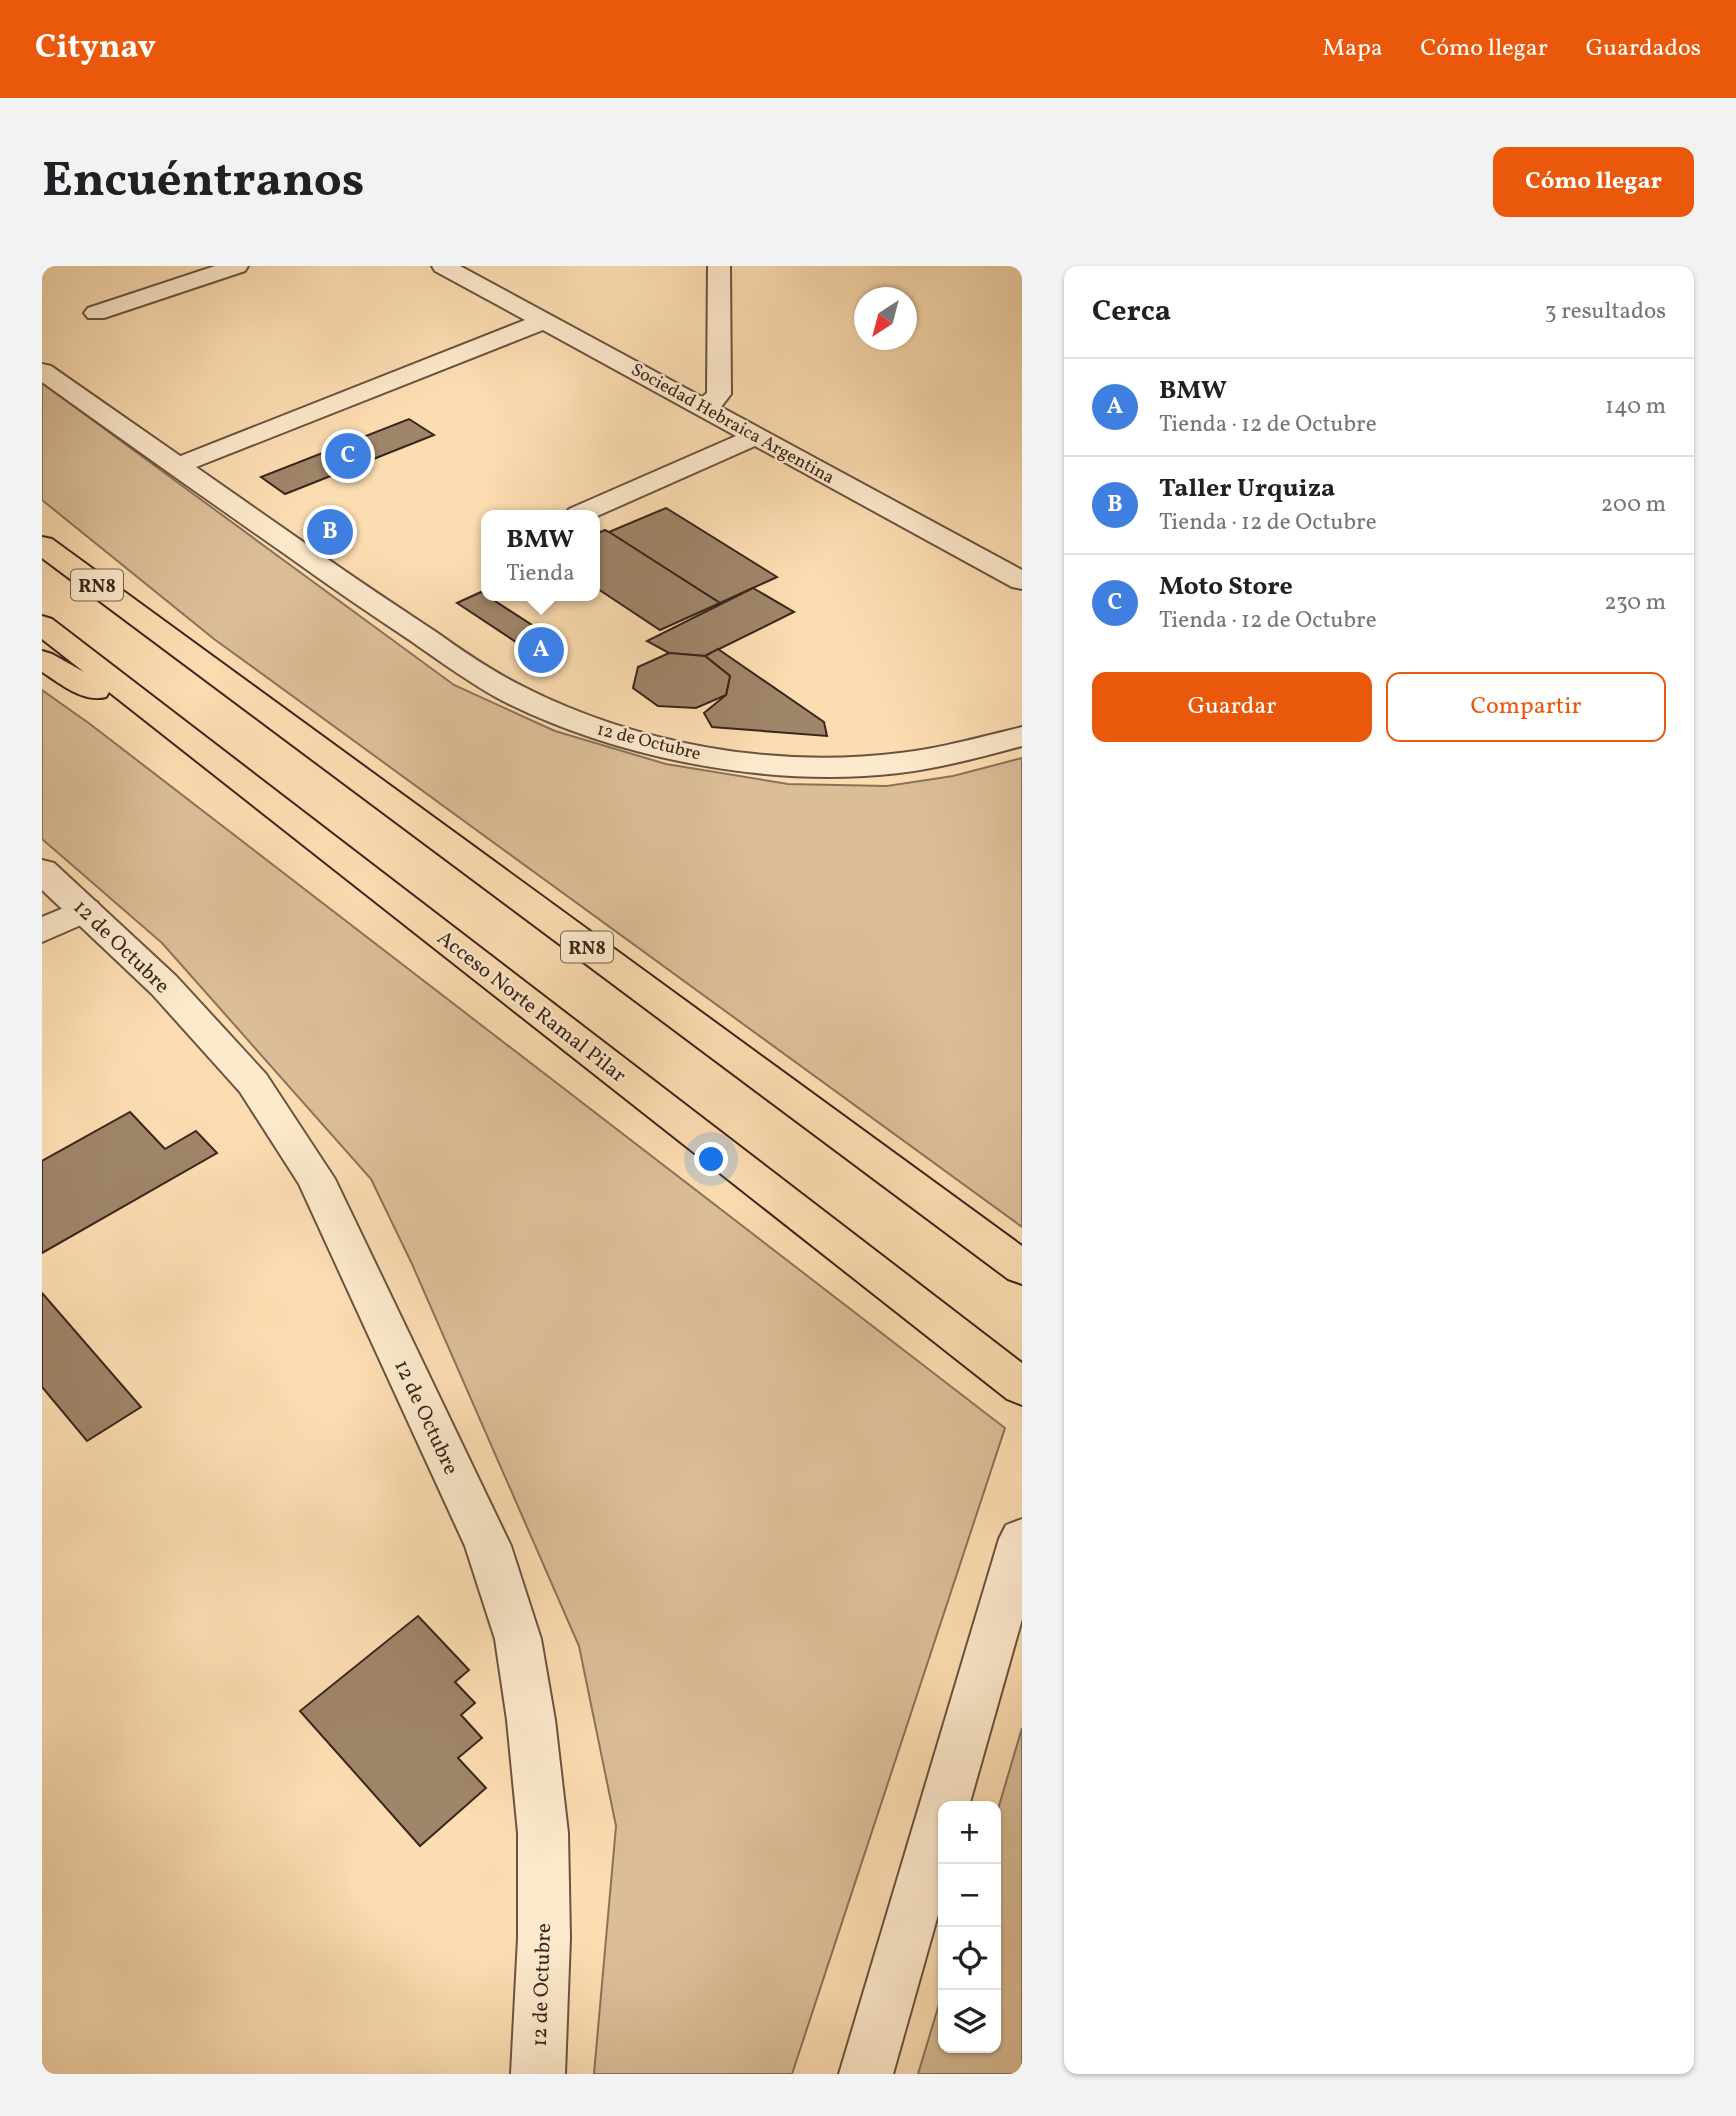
<!DOCTYPE html>
<html lang="es">
<head>
<meta charset="utf-8">
<style>
	body { margin:0; font-family:Vollkorn,serif; background:#f2f2f2; color:#202124 }
	.controls { position:absolute; right:21px; bottom:21px; display:grid; overflow:hidden; border-radius:14px; box-shadow:0 2px 5px #0004 }
	.controls button { width:63px; height:63px; display:grid; place-items:center; padding:0; border:0; border-bottom:2px solid #e0e0e0; background:#fff; color:#202124; font:35px sans-serif }
	.compass { position:absolute; left:812px; top:21px; width:63px; height:63px; border-radius:50%; background:#fff; box-shadow:0 2px 5px #0004; rotate:216deg }
	.you { position:absolute; left:670px; top:894px; width:24px; height:24px; margin:-18px; border:5px solid #fff; border-radius:50%; background:#1a73e8; box-shadow:0 0 0 10px #1a73e833 }
	.badge { display:grid; place-items:center; width:46px; height:46px; border-radius:50%; background:#ea580c; color:#fff; font-size:23px; font-weight:700 }
	.pin { position:absolute; translate:-50% -50%; border:4px solid #fff; box-shadow:0 2px 7px #0006 }
	.popup { position:absolute; left:439px; top:244px; width:119px; height:91px; box-sizing:border-box; display:grid; place-content:center; border-radius:14px; background:#fff; filter:drop-shadow(0 2px 5px #0005); font-size:23px; white-space:nowrap; color:#757577 }
	.popup b { font-size:26px; color:#202124 }
	.popup::after { content:''; position:absolute; left:50%; top:100%; margin-left:-14px; border:14px solid transparent; border-top-color:#fff }
	.list { margin:0; padding:0; list-style:none }
	h2 { display:flex; justify-content:space-between; align-items:center; height:91px; margin:0; padding:0 28px; font-size:30px }
	h2 small { font-size:23px; font-weight:400; color:#757577 }
	.list li { display:grid; grid-template-columns:46px 1fr auto; gap:21px; align-items:center; box-sizing:border-box; height:98px; padding:0 28px; border-top:2px solid #e0e0e0 }
	.list b { display:block; font-size:26px; white-space:nowrap }
	.list p { margin:0; font-size:23px; white-space:nowrap; color:#757577 }
	.list em { font-size:23px; font-style:normal; color:#757577 }
	.actions { display:flex; gap:14px; padding:21px 28px }
	.actions a { flex:1; padding:16px 0; border:2px solid #ea580c; border-radius:14px; text-align:center; font-size:24px; color:#ea580c }
	.actions .main { background:#ea580c; color:#fff }
	.icon { flex:none; width:38px; height:38px; fill:none; stroke:currentColor; stroke-width:2; stroke-linecap:round; stroke-linejoin:round }
	.map { position:relative; flex:none; width:980px; height:1808px; overflow:hidden; border-radius:14px }
	header { display:flex; align-items:center; gap:42px; box-sizing:border-box; height:98px; padding:0 35px; background:#ea580c; color:#fff }
	header strong { font-size:33px }
	nav { display:flex; gap:38px; margin-inline-start:auto; font-size:24px }
	.intro { display:flex; align-items:center; justify-content:space-between; box-sizing:border-box; height:168px; padding:0 42px }
	h1 { margin:0; font-size:49px }
	.button { padding:18px 32px; border-radius:14px; background:#ea580c; color:#fff; font-size:24px; font-weight:700 }
	main { display:flex; gap:42px; padding:0 42px }
	aside { flex:1; background:#fff; border-radius:14px; box-shadow:0 2px 5px #0004 }
	.map>svg:first-child { display:block }
</style>
</head>
<body>
<header>
<strong>Citynav</strong>
<nav><a>Mapa</a><a>Cómo llegar</a><a>Guardados</a></nav>
</header>
<div class="intro"><h1>Encuéntranos</h1><a class="button">Cómo llegar</a></div>
<main>
<div class="map">
<svg width="980" height="1808" viewBox="0 0 980 1808">
	<rect width="100%" height="100%" fill="#fcddb1"/>
	<filter id="stains"><feTurbulence type="fractalNoise" baseFrequency=".00286" numOctaves="4"/><feColorMatrix values="0 0 0 0 .2 0 0 0 0 .09 0 0 0 0 .02 0 0 0 .5 -.17"/></filter>
	<radialGradient id="worn" r=".72"><stop offset=".6" stop-color="#630" stop-opacity="0"/><stop offset="1" stop-color="#630" stop-opacity=".3"/></radialGradient>
	<!-- green -->
	<g fill="#dbbe98" stroke="#8a725a" stroke-width="2">
		<path d="M0,117L412,419L513,465L624,498L746,518L845,520L911,510L980,492V961L172,373L0,234Z"/>
		<path d="M0,424L48,458L963,1162L750,1808H552L574,1560L537,1380L370,998L329,913L120,677L0,573Z"/>
		<path d="M980,1462V1808H876L901,1725V1782H954V1550Z"/>
	</g>
	<!-- building -->
	<g fill="#9f8569" stroke="#3a251c" stroke-width="2">
		<path d="M367,153L392,169L243,228L219,211Z"/>
		<path d="M624,242L735,311L678,337L567,266Z"/>
		<path d="M563,264L567,266L678,337L618,364L553,321V268Z"/>
		<path d="M711,322L752,346L663,390L627,387L605,375Z"/>
		<path d="M439,326L504,368L480,380L415,337Z"/>
		<path d="M676,383L782,456L785,470L670,461L662,447L684,429L688,410L663,390Z"/>
		<path d="M627,387L663,390L688,410L684,429L654,442L616,440L591,422L596,401Z"/>
		<path d="M88,846L123,883L154,865L175,887L0,987V895Z"/>
		<path d="M0,1027L99,1141L45,1175L0,1121Z"/>
		<path d="M376,1350L427,1404L413,1416L433,1437L419,1449L440,1472L416,1492L444,1522L378,1580L258,1445Z"/>
	</g>
	<g fill="none" stroke-linecap="round" stroke-linejoin="round">
		<!-- minor casing -->
		<g stroke="#6a5341" stroke-width="4">
			<g id="minor">
				<path d="M173,0H206L203,5L62,52H46L42,47L46,42Z"/>
				<path d="M390,0H418L660,131L665,127L666,0H688L689,128L679,141L980,304V323L970,321L713,180L553,251L523,249L527,243L694,170L501,64L144,205L135,208L126,205L122,200L126,195L483,54L393,5Z"/>
				<path d="M43,633L55,636L60,644L55,652L0,676V651Z"/>
			</g>
		</g>
		<!-- tertiary casing -->
		<g stroke="#6a5341" stroke-width="4">
			<g id="tertiary">
				<path d="M0,98L9,100C98,162 187,224 277,287C315,314 355,340 394,366C422,386 451,406 482,421C594,478 733,503 858,487C900,482 939,471 980,461V480C939,491 899,502 857,507C728,522 577,493 461,435C429,418 399,396 369,375C328,348 287,320 247,291C164,233 82,175 0,116Z"/>
				<path d="M0,594L12,597L134,710L224,808L293,913L469,1280L499,1373L513,1454L526,1567L528,1672L523,1808H469L476,1672V1567L465,1454L453,1373L423,1280L257,918L198,826L110,728L0,624Z"/>
				<path d="M980,1253V1353L927,1540H901V1631L851,1808H797L957,1273L964,1259Z"/>
			</g>
		</g>
		<!-- motorway casing -->
		<g stroke="#3a251c" stroke-width="4">
			<g id="motorway">
				<path d="M0,271L10,273L980,980V1018L966,1013L0,292Z"/>
				<path d="M0,350L10,353L980,1097V1139L965,1133L67,426L64,431C41,437 19,418 0,406V385L10,388L42,406L0,373Z"/>
			</g>
		</g>
		<!-- minor -->
		<use href="#minor" fill="#fde9cc" fill-rule="evenodd"/>
		<!-- tertiary -->
		<use href="#tertiary" fill="#fde9cc" fill-rule="evenodd"/>
		<!-- motorway -->
		<use href="#motorway" fill="#fcddb1" fill-rule="evenodd"/>
	</g>
	<g text-anchor="middle" stroke-width="5" stroke-linejoin="round" paint-order="stroke">
		<!-- far-street labels -->
		<g font-size="18" fill="#3a251c" stroke="#fde9cc">
			<text transform="translate(691 157) rotate(29)" y="6">Sociedad Hebraica Argentina</text>
			<text transform="translate(607 475) rotate(14)" y="6">12 de Octubre</text>
		</g>
		<!-- shield labels -->
		<g fill="#fde9cc" stroke="#746051" stroke-width="2">
			<rect x="29" y="303.5" width="52" height="31" rx="5"/>
			<rect x="519" y="665.5" width="52" height="31" rx="5"/>
		</g>
		<g font-size="19" font-weight="bold" fill="#3a251c">
			<text x="55" y="326">RN8</text>
			<text x="545" y="688">RN8</text>
		</g>
		<!-- street labels -->
		<g font-size="21" fill="#3a251c" stroke="#fde9cc">
			<text transform="translate(80 680) rotate(44)" y="7">12 de Octubre</text>
			<text transform="translate(490 740) rotate(38)" y="7">Acceso Norte Ramal Pilar</text>
			<text transform="translate(385 1151) rotate(65)" y="7">12 de Octubre</text>
			<text transform="translate(499 1719) rotate(-88)" y="7">12 de Octubre</text>
		</g>
	</g>
	<rect width="100%" height="100%" filter="url(#stains)"/>
	<rect width="100%" height="100%" fill="url(#worn)"/>
</svg>
<div class="controls">
<button>+</button>
<button>−</button>
<button><svg class="icon" aria-label="locate" viewBox="0 0 24 24"><circle cx="12" cy="12" r="6"/><path d="M12 2v4M12 18v4M2 12h4M18 12h4"/></svg></button>
<button><svg class="icon" aria-label="layers" viewBox="0 0 24 24"><path d="M12 4l9 5-9 5-9-5zM3 14l9 5 9-5"/></svg></button>
</div>
<svg class="compass" viewBox="-18 -18 36 36"><path d="M0-13l5 13h-10z" fill="#e53935"/><path d="M0 13l5-13h-10z" fill="#757577"/></svg>
<div class="you"></div>
<div class="pin badge" style="left:499px;top:384px;background:#3f7fe0">A</div>
<div class="popup"><b>BMW</b>Tienda</div>
<div class="pin badge" style="left:288px;top:266px;background:#3f7fe0">B</div>
<div class="pin badge" style="left:306px;top:190px;background:#3f7fe0">C</div>
</div>
<aside>
<h2>Cerca<small>3 resultados</small></h2>
<ul class="list">
<li><span class="badge" style="background:#3f7fe0">A</span><div><b>BMW</b><p>Tienda · 12 de Octubre</p></div><em>140 m</em></li>
<li><span class="badge" style="background:#3f7fe0">B</span><div><b>Taller Urquiza</b><p>Tienda · 12 de Octubre</p></div><em>200 m</em></li>
<li><span class="badge" style="background:#3f7fe0">C</span><div><b>Moto Store</b><p>Tienda · 12 de Octubre</p></div><em>230 m</em></li>
</ul>
<div class="actions"><a class="main">Guardar</a><a>Compartir</a></div>
</aside>
</main>
</body>
</html>
